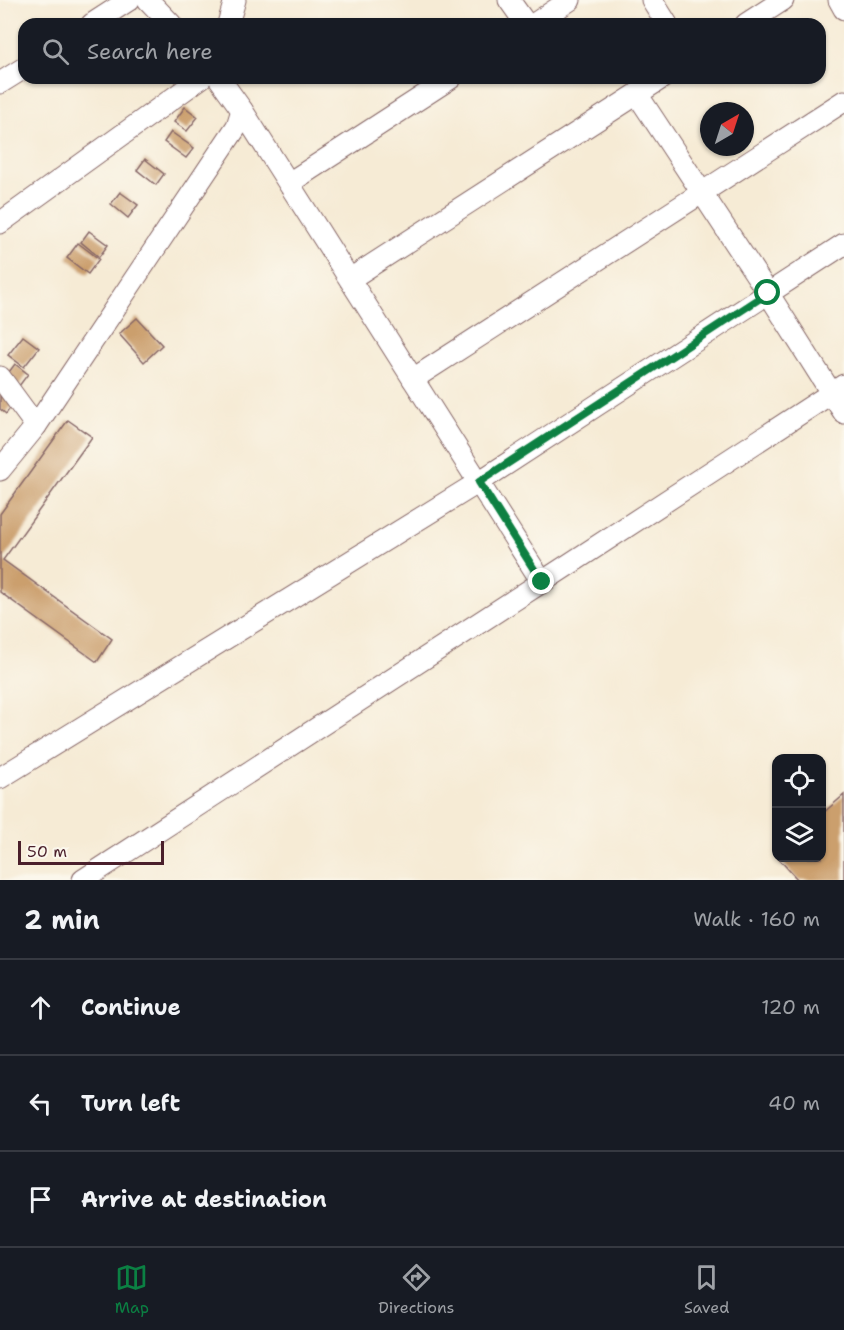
<!DOCTYPE html>
<html lang="en">
<head>
<meta charset="utf-8">
<style>
	body { margin:0; font-family:"Shantell Sans",sans-serif; background:#242831; color:#f1f3f6 }
	.controls { position:absolute; right:18px; bottom:18px; display:grid; overflow:hidden; border-radius:12px; box-shadow:0 2px 4px #0004 }
	.controls button { width:54px; height:54px; display:grid; place-items:center; padding:0; border:0; border-bottom:2px solid #363941; background:#171b24; color:#f1f3f6; font:30px sans-serif }
	.compass { position:absolute; left:700px; top:102px; width:54px; height:54px; border-radius:50%; background:#171b24; box-shadow:0 2px 4px #0004; rotate:39deg }
	.scale { position:absolute; left:18px; bottom:15px; width:146px; box-sizing:border-box; padding-left:6px; border:3px solid #4a1f2b; border-top:0; font-size:16px; line-height:21px; white-space:nowrap; color:#4a1f2b; -webkit-text-stroke:4px #fbf7ec; paint-order:stroke }
	.stop { position:absolute; width:18px; height:18px; margin:-14px; border:4px solid #0b8043; border-radius:50%; background:#fff }
	.stop.end { background:#0b8043; border-color:#fff; box-shadow:0 2px 6px #0008 }
	.list { margin:0; padding:0; list-style:none }
	h2 { display:flex; justify-content:space-between; align-items:center; height:78px; margin:0; padding:0 24px; font-size:26px }
	h2 small { font-size:20px; font-weight:400; color:#9ea1a6 }
	.list li { display:grid; grid-template-columns:39px 1fr auto; gap:18px; align-items:center; box-sizing:border-box; height:96px; padding:0 24px; border-top:2px solid #363941 }
	.list b { display:block; font-size:22px; white-space:nowrap }
	.list em { font-size:20px; font-style:normal; color:#9ea1a6 }
	.icon { flex:none; width:33px; height:33px; fill:none; stroke:currentColor; stroke-width:2; stroke-linecap:round; stroke-linejoin:round }
	.map { position:relative; flex:none; width:844px; height:880px; overflow:hidden }
	.search { position:absolute; background:#171b24; box-shadow:0 2px 4px #0004; left:18px; right:18px; top:18px; height:66px; display:flex; align-items:center; gap:15px; box-sizing:border-box; padding:0 21px; border-radius:18px; color:#9ea1a6; font-size:22px }
	.sheet { height:366px; background:#171b24 }
	nav { display:flex; justify-content:space-around; align-items:center; box-sizing:border-box; height:84px; border-top:2px solid #363941; background:#171b24; font-size:16px; color:#9ea1a6 }
	nav a { display:grid; justify-items:center; gap:3px }
	nav .on { color:#0b8043 }
	.map>svg:first-child { display:block }
</style>
</head>
<body>
<div class="map">
<svg width="844" height="880" viewBox="0 0 844 880">
	<rect width="100%" height="100%" fill="#fbf7ec"/>
	<filter id="ink" filterUnits="userSpaceOnUse"><feTurbulence type="fractalNoise" baseFrequency=".0167" numOctaves="2"/><feDisplacementMap in="SourceGraphic" scale="12" xChannelSelector="R" yChannelSelector="G"/><feConvolveMatrix kernelMatrix="1 2 1 2 8 2 1 2 1" color-interpolation-filters="sRGB"/></filter>
	<filter id="wash" filterUnits="userSpaceOnUse"><feTurbulence type="fractalNoise" baseFrequency=".008" numOctaves="4" result="noise"/><feDisplacementMap in="SourceGraphic" scale="24" xChannelSelector="R" yChannelSelector="G"/><feGaussianBlur stdDeviation="1.35" result="paint"/><feColorMatrix in="noise" values="0 0 0 0 0 0 0 0 0 0 0 0 0 0 0 0 0 1.4 0 .05"/><feComposite in="paint" operator="in"/></filter>
	<g filter="url(#wash)">
		<rect width="100%" height="100%" fill="#f6ebd5"/>
		<g id="blocks">
			<!-- building -->
			<g fill="#cb9f6d">
				<path d="M185,107L198,117L187,131L174,122Z"/>
				<path d="M171,132L194,148L186,158L164,142Z"/>
				<path d="M145,159L164,174L156,185L137,170Z"/>
				<path d="M120,192L138,205L128,218L111,204Z"/>
				<path d="M89,231L108,245L99,257L81,242Z"/>
				<path d="M78,243L99,259L88,274L67,258Z"/>
				<path d="M137,318L162,345L144,362L119,334Z"/>
				<path d="M23,336L39,348L24,367L8,355Z"/>
				<path d="M15,364L28,374L19,386L6,376Z"/>
				<path d="M0,390L15,401L6,414L0,409Z"/>
				<path d="M68,420L92,437L3,560L112,639L97,662L0,592V514Z"/>
				<path d="M844,795V880H798L778,858H822V814Z"/>
			</g>
		</g>
	</g>
	<g filter="url(#ink)">
		<use href="#blocks" fill-opacity="0" stroke="#866666" stroke-width="1.5"/>
		<g fill="none" stroke-linecap="round" stroke-linejoin="round">
			<!-- minor casing -->
			<g stroke="#866666" stroke-width="23">
				<g id="minor">
					<path d="M148,0L171,24"/>
					<path d="M509,0L526,24"/>
					<path d="M652,0L667,24"/>
					<path d="M839,0L844,9"/>
					<path d="M92,24L129,0"/>
					<path d="M228,24L235,0"/>
					<path d="M534,24L570,0"/>
					<path d="M746,24L783,0"/>
					<path d="M0,83L24,68"/>
					<path d="M637,94L768,293L844,413"/>
					<path d="M289,183L451,78"/>
					<path d="M0,223L201,78"/>
					<path d="M350,279L662,78"/>
					<path d="M0,377L36,426"/>
					<path d="M413,379L844,101"/>
					<path d="M0,470L36,426L237,126L242,110"/>
					<path d="M542,582L844,385"/>
					<path d="M0,778L479,482L844,244"/>
					<path d="M83,880L542,582L242,110L219,78"/>
				</g>
			</g>
			<!-- minor -->
			<use href="#minor" stroke="#fff" stroke-width="21"/>
		</g>
	</g>
	<g fill="none" stroke-linecap="round" stroke-linejoin="round" filter="url(#ink)">
		<!-- route -->
		<path stroke="#0b8043" stroke-width="8" d="M542,582L479,482L768,293"/>
	</g>
</svg>
<div class="controls">
<button><svg class="icon" aria-label="locate" viewBox="0 0 24 24"><circle cx="12" cy="12" r="6"/><path d="M12 2v4M12 18v4M2 12h4M18 12h4"/></svg></button>
<button><svg class="icon" aria-label="layers" viewBox="0 0 24 24"><path d="M12 4l9 5-9 5-9-5zM3 14l9 5 9-5"/></svg></button>
</div>
<svg class="compass" viewBox="-18 -18 36 36"><path d="M0-13l5 13h-10z" fill="#e53935"/><path d="M0 13l5-13h-10z" fill="#9ea1a6"/></svg>
<div class="scale">50 m</div>
<div class="stop" style="left:768px;top:293px"></div>
<div class="stop end" style="left:542px;top:582px"></div>
<div class="search"><svg class="icon" aria-label="search" viewBox="0 0 24 24"><circle cx="10" cy="10" r="6"/><path d="M15 15l6 6"/></svg>Search here</div>
</div>
<section class="sheet">
<h2>2 min<small>Walk · 160 m</small></h2>
<ul class="list">
<li><svg class="icon" aria-label="ahead" viewBox="0 0 24 24"><path d="M12 20V5M6 11l6-6 6 6"/></svg><div><b>Continue</b></div><em>120 m</em></li>
<li><svg class="icon" aria-label="left" viewBox="0 0 24 24"><path d="M17 20v-9H6M10 6l-5 5 5 5"/></svg><div><b>Turn left</b></div><em>40 m</em></li>
<li><svg class="icon" aria-label="arrive" viewBox="0 0 24 24"><path d="M6 21V4h12l-3 4 3 4H6"/></svg><div><b>Arrive at destination</b></div></li>
</ul>
</section>
<nav>
<a class="on"><svg class="icon" aria-label="map" viewBox="0 0 24 24"><path d="M3 6l6-2 6 2 6-2v14l-6 2-6-2-6 2zM9 4v14M15 6v14"/></svg>Map</a>
<a><svg class="icon" aria-label="directions" viewBox="0 0 24 24"><path d="M12 3l9 9-9 9-9-9zM9 14v-3h6M13 9l2 2-2 2"/></svg>Directions</a>
<a><svg class="icon" aria-label="saved" viewBox="0 0 24 24"><path d="M7 4h10v16l-5-4-5 4z"/></svg>Saved</a>
</nav>
</body>
</html>
